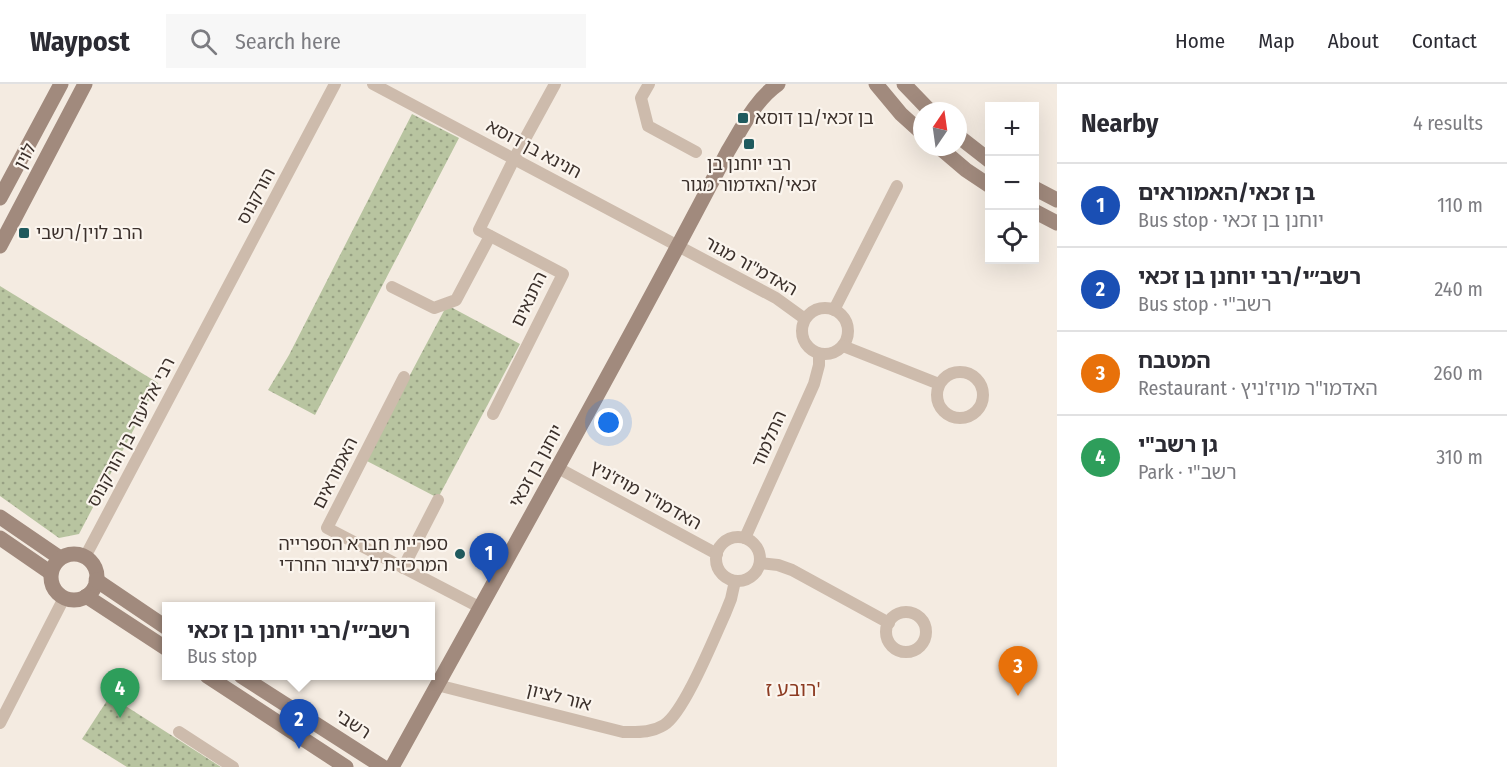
<!DOCTYPE html>
<html lang="en">
<head>
<meta charset="utf-8">
<style>
	body { margin:0; font-family:"Fira Sans Condensed","Noto Sans Hebrew",sans-serif; background:#f7f7f7; color:#2b2b33 }
	.controls { position:absolute; right:18px; top:18px; display:grid; overflow:hidden; border-radius:0px; box-shadow:0 6px 24px #0002 }
	.controls button { width:54px; height:54px; display:grid; place-items:center; padding:0; border:0; border-bottom:2px solid #e1e1e2; background:#fff; color:#2b2b33; font:30px sans-serif }
	.compass { position:absolute; left:913px; top:18px; width:54px; height:54px; border-radius:50%; background:#fff; box-shadow:0 6px 24px #0002; rotate:13deg }
	.you { position:absolute; left:609px; top:339px; width:21px; height:21px; margin:-15px; border:4px solid #fff; border-radius:50%; background:#1a73e8; box-shadow:0 0 0 9px #1a73e833 }
	.badge { display:grid; place-items:center; width:39px; height:39px; border-radius:50%; background:#1f5a5e; color:#fff; font-size:20px; font-weight:700 }
	.pin { position:absolute; translate:-50% -50px; filter:drop-shadow(0 2px 3px #0008) }
	.pin::after { content:''; position:absolute; top:32px; width:21px; height:18px; background:inherit; clip-path:polygon(0 0,100% 0,50% 100%) }
	.popup { position:absolute; left:162px; top:518px; width:273px; height:78px; box-sizing:border-box; display:grid; place-content:center; border-radius:0px; background:#fff; filter:drop-shadow(0 2px 4px #0005); font-size:20px; white-space:nowrap; color:#7c7c81 }
	.popup b { font-size:22px; color:#2b2b33 }
	.popup::after { content:''; position:absolute; left:50%; top:100%; margin-left:-12px; border:12px solid transparent; border-top-color:#fff }
	.list { margin:0; padding:0; list-style:none }
	h2 { display:flex; justify-content:space-between; align-items:center; height:78px; margin:0; padding:0 24px; font-size:26px }
	h2 small { font-size:20px; font-weight:400; color:#7c7c81 }
	.list li { display:grid; grid-template-columns:39px 1fr auto; gap:18px; align-items:center; box-sizing:border-box; height:84px; padding:0 24px; border-top:2px solid #e1e1e2 }
	.list b { display:block; font-size:22px; white-space:nowrap }
	.list p { margin:0; font-size:20px; white-space:nowrap; color:#7c7c81 }
	.list em { font-size:20px; font-style:normal; color:#7c7c81 }
	.icon { flex:none; width:33px; height:33px; fill:none; stroke:currentColor; stroke-width:2; stroke-linecap:round; stroke-linejoin:round }
	.map { position:relative; flex:none; width:1057px; height:683px; overflow:hidden }
	header { display:flex; align-items:center; gap:36px; box-sizing:border-box; height:84px; padding:0 30px; background:#fff; border-bottom:2px solid #e1e1e2 }
	header strong { font-size:28px }
	nav { display:flex; gap:33px; margin-inline-start:auto; font-size:21px }
	.search { width:420px; height:54px; background:#f7f7f7; display:flex; align-items:center; gap:15px; box-sizing:border-box; padding:0 21px; border-radius:0px; color:#7c7c81; font-size:22px }
	main { display:flex }
	aside { flex:1; background:#fff }
	.map>svg:first-child { display:block }
</style>
</head>
<body>
<header>
<strong>Waypost</strong>
<div class="search"><svg class="icon" aria-label="search" viewBox="0 0 24 24"><circle cx="10" cy="10" r="6"/><path d="M15 15l6 6"/></svg>Search here</div>
<nav><a>Home</a><a>Map</a><a>About</a><a>Contact</a></nav>
</header>
<main>
<div class="map">
<svg width="1057" height="683" viewBox="0 0 1057 683">
	<defs>
		<pattern id="park-dots" width="8" height="8" patternUnits="userSpaceOnUse" patternTransform="scale(1.5)"><rect width="8" height="8" fill="#b8c4a0"/><path d="M2 2h.1M6 6h.1" fill="none" stroke="#97a083" stroke-width="1.8" stroke-linecap="round"/></pattern>
	</defs>
	<rect width="100%" height="100%" fill="#f4ebe1"/>
	<!-- park -->
	<g fill="url(#park-dots)">
		<path d="M412,30L459,54L315,331L268,306L289,271Z"/>
		<path d="M0,202L158,299L79,450L59,454L0,412Z"/>
		<path d="M447,221L520,260L438,414L365,376Z"/>
		<path d="M110,612L221,683H127L82,655Z"/>
	</g>
	<g fill="none" stroke-linecap="round" stroke-linejoin="round">
		<!-- street -->
		<g stroke="#cdbbac" stroke-width="12">
			<path d="M373,0L776,214L805,235"/>
			<path d="M649,0L641,14L648,42L696,68"/>
			<path d="M392,203L434,224L456,216L490,152"/>
			<circle cx="825" cy="247" r="23"/>
			<path d="M834,226L897,102"/>
			<path d="M843,262L939,300"/>
			<circle cx="960" cy="311" r="23"/>
			<path d="M404,293L327,444L479,523"/>
			<path d="M493,330L563,190L479,146L514,75L555,0"/>
			<path d="M558,384L717,470"/>
			<circle cx="738" cy="475" r="22"/>
			<path d="M745,454L814,300L819,281V270"/>
			<path d="M85,473L335,0"/>
			<path d="M760,479L778,481L792,486L889,539"/>
			<path d="M403,484L438,416"/>
			<circle cx="906" cy="548" r="20"/>
			<path d="M437,601L623,648C639,648 651,649 664,641C684,629 714,554 725,530L731,515L735,497"/>
			<path d="M0,639L64,514"/>
			<path d="M179,648L233,683"/>
		</g>
		<!-- secondary -->
		<g stroke="#a18a7d" stroke-width="15">
			<path d="M876,0L901,30L922,49"/>
			<path d="M904,0L930,27"/>
			<path d="M958,52L990,77"/>
			<path d="M939,63L966,86L990,102"/>
			<path d="M1034,104L1057,116"/>
			<path d="M0,114L61,0"/>
			<path d="M1034,127L1057,139"/>
			<path d="M0,162L85,0"/>
			<path d="M0,433L60,474"/>
			<path d="M0,454L51,489"/>
			<circle cx="74" cy="493" r="23"/>
			<path d="M96,496L167,544"/>
			<path d="M86,512L167,565"/>
			<path d="M207,592L346,683"/>
			<path d="M241,592L383,683"/>
			<path d="M392,683C505,478 620,274 728,67C742,44 755,16 778,0"/>
		</g>
	</g>
	<!-- markers -->
	<g fill="#1f5a5e" stroke="#fbf5ee" stroke-width="2">
		<rect x="737" y="28" width="12" height="12" rx="3"/>
		<rect x="743" y="54" width="12" height="12" rx="3"/>
		<rect x="18" y="143" width="12" height="12" rx="3"/>
		<circle cx="460" cy="470" r="6"/>
	</g>
	<g text-anchor="middle" stroke-width="4.5" stroke-linejoin="round" paint-order="stroke">
		<!-- poi labels -->
		<g font-size="18" fill="#3b302b" stroke="#fbf5ee" text-anchor="start">
			<text x="755" y="40">בן זכאי/בן דוסא</text>
			<text x="749" y="86" text-anchor="middle">רבי יוחנן בן<tspan x="749" dy="21">זכאי/האדמור מגור</tspan></text>
			<text x="36" y="155">הרב לוין/רשבי</text>
			<text x="448" y="466" text-anchor="end">ספריית חברא הספרייה<tspan x="448" dy="21">המרכזית לציבור החרדי</tspan></text>
		</g>
		<!-- street labels -->
		<g font-size="18" fill="#3b302b" stroke="#fbf5ee">
			<text transform="translate(534 65) rotate(28)" y="6">חנינא בן דוסא</text>
			<text transform="translate(25 72) rotate(-62)" y="6">לוין</text>
			<text transform="translate(256 112) rotate(-62)" y="6">הורקנוס</text>
			<text transform="translate(751 182) rotate(29)" y="6">האדמ"ור מגור</text>
			<text transform="translate(529 215) rotate(-64)" y="6">התנאים</text>
			<text transform="translate(131 348) rotate(-62)" y="6">רבי אליעזר בן הורקנוס</text>
			<text transform="translate(769 355) rotate(-66)" y="6">התלמוד</text>
			<text transform="translate(536 382) rotate(-61)" y="6">יוחנן בן זכאי</text>
			<text transform="translate(335 389) rotate(-63)" y="6">האמוראים</text>
			<text transform="translate(646 411) rotate(29)" y="6">האדמו"ר מויז'ניץ</text>
			<text transform="translate(559 613) rotate(14)" y="6">אור לציון</text>
			<text transform="translate(353 640) rotate(33)" y="6">רשבי</text>
		</g>
		<!-- neighbourhood labels -->
		<g font-size="20" fill="#8c3b22" stroke="#fbf5ee">
			<text x="793" y="612">רובע ז'</text>
		</g>
	</g>
</svg>
<div class="controls">
<button>+</button>
<button>−</button>
<button><svg class="icon" aria-label="locate" viewBox="0 0 24 24"><circle cx="12" cy="12" r="6"/><path d="M12 2v4M12 18v4M2 12h4M18 12h4"/></svg></button>
</div>
<svg class="compass" viewBox="-18 -18 36 36"><path d="M0-13l5 13h-10z" fill="#e53935"/><path d="M0 13l5-13h-10z" fill="#7c7c81"/></svg>
<div class="you"></div>
<div class="pin badge" style="left:489px;top:499px;background:#1a4fb4">1</div>
<div class="pin badge" style="left:299px;top:665px;background:#1a4fb4">2</div>
<div class="popup"><b>רשב״י/רבי יוחנן בן זכאי</b>Bus stop</div>
<div class="pin badge" style="left:1018px;top:612px;background:#e8710a">3</div>
<div class="pin badge" style="left:120px;top:634px;background:#2e9e5b">4</div>
</div>
<aside>
<h2>Nearby<small>4 results</small></h2>
<ul class="list">
<li><span class="badge" style="background:#1a4fb4">1</span><div><b>בן זכאי/האמוראים</b><p>Bus stop · יוחנן בן זכאי</p></div><em>110 m</em></li>
<li><span class="badge" style="background:#1a4fb4">2</span><div><b>רשב״י/רבי יוחנן בן זכאי</b><p>Bus stop · רשב&quot;י</p></div><em>240 m</em></li>
<li><span class="badge" style="background:#e8710a">3</span><div><b>המטבח</b><p>Restaurant · האדמו&quot;ר מויז'ניץ</p></div><em>260 m</em></li>
<li><span class="badge" style="background:#2e9e5b">4</span><div><b>גן רשב&quot;י</b><p>Park · רשב&quot;י</p></div><em>310 m</em></li>
</ul>
</aside>
</main>
</body>
</html>
